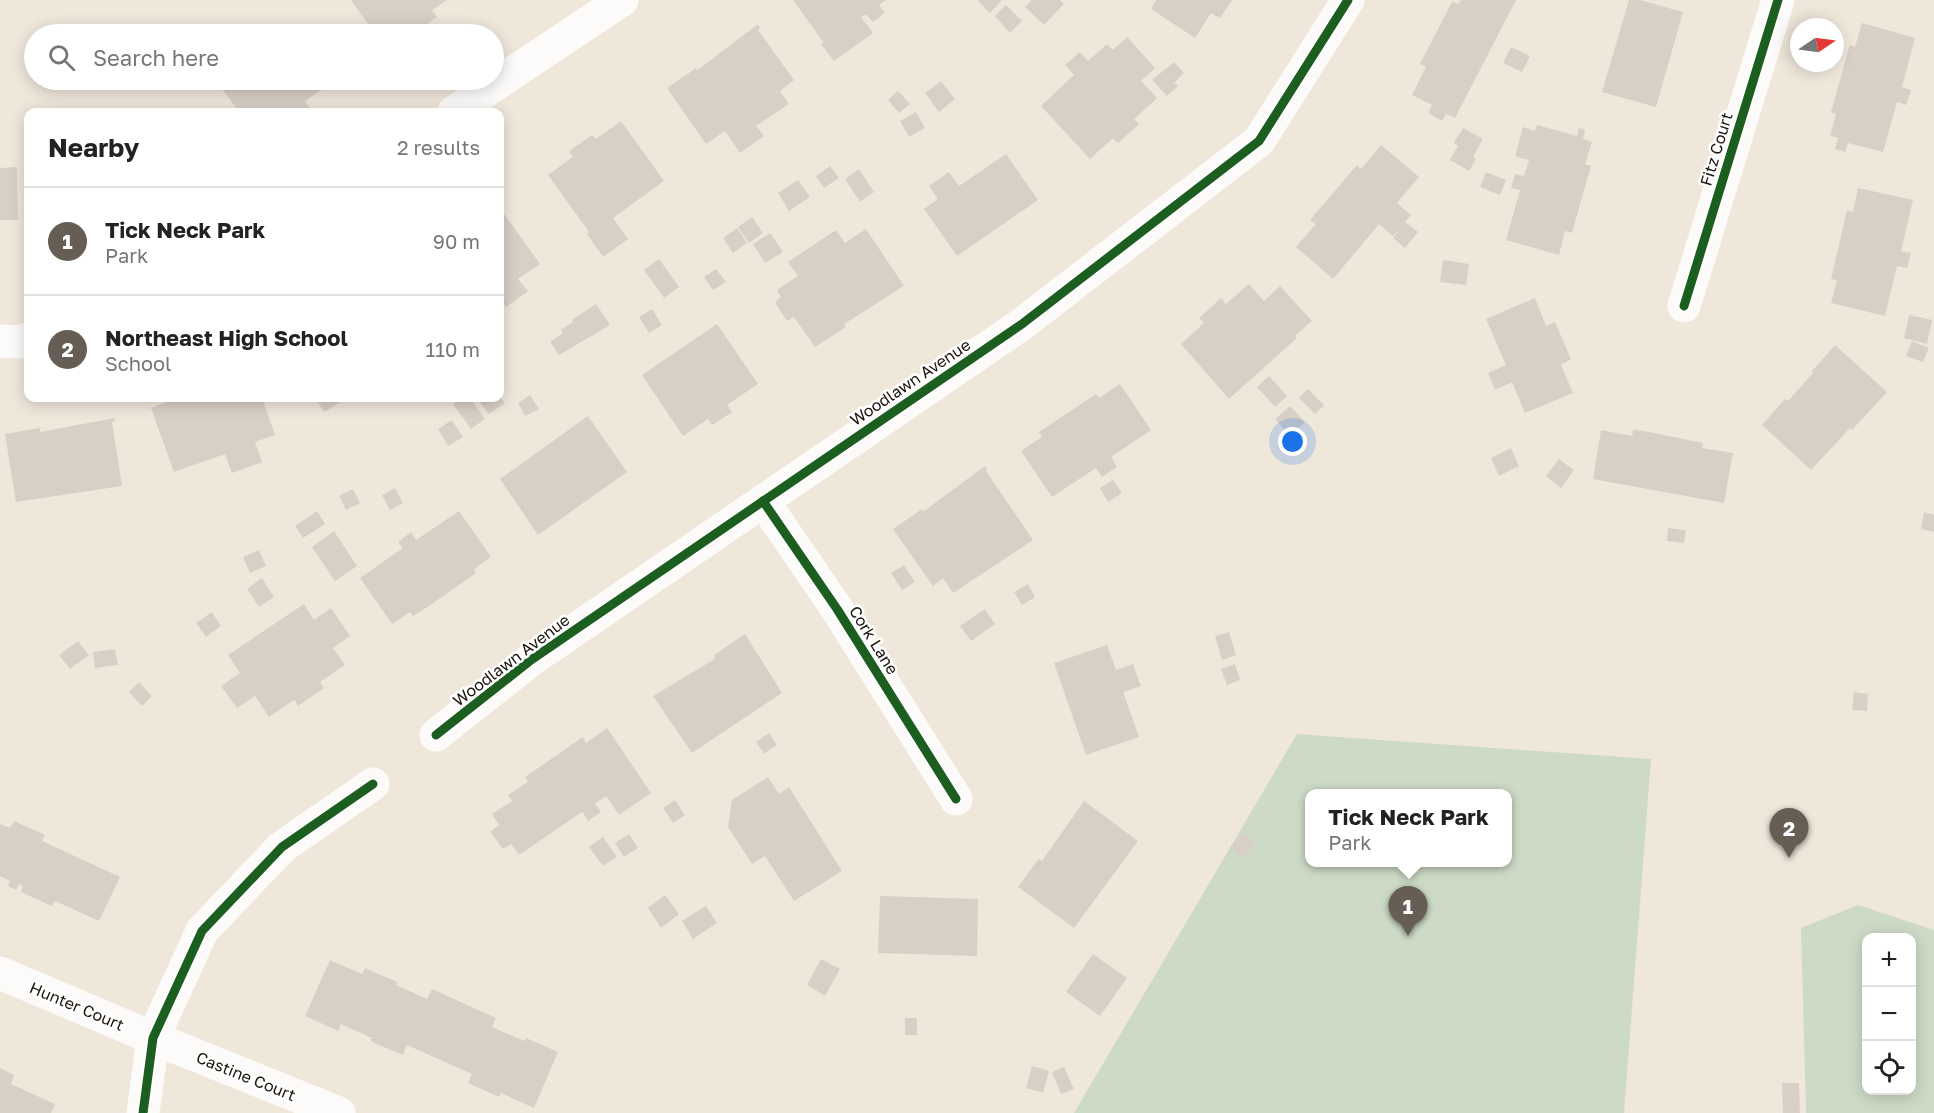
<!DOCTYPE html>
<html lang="en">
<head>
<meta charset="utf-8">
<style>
	body { margin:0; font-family:"Golos Text",sans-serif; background:#f2f2f2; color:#222 }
	.controls { position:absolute; right:18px; bottom:18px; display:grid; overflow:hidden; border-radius:12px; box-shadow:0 3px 15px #0003 }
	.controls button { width:54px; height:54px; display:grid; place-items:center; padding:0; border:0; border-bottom:2px solid #e0e0e0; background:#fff; color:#222; font:30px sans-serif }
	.compass { position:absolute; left:1790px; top:18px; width:54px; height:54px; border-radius:50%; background:#fff; box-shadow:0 3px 15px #0003; rotate:77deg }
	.you { position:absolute; left:1293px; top:442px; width:21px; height:21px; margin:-15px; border:4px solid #fff; border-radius:50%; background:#1a73e8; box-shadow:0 0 0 9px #1a73e833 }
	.badge { display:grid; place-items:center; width:39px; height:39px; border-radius:50%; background:#665e55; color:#fff; font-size:20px; font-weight:700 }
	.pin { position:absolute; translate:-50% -50px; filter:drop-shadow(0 2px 3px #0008) }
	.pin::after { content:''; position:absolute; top:32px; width:21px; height:18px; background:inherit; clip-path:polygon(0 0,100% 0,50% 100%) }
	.popup { position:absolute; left:1305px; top:789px; width:207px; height:78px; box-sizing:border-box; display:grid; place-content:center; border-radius:12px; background:#fff; filter:drop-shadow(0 2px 4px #0005); font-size:20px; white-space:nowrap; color:#767676 }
	.popup b { font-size:22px; color:#222 }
	.popup::after { content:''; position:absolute; left:50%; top:100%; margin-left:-12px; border:12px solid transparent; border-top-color:#fff }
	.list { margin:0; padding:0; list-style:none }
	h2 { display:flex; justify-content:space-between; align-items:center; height:78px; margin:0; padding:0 24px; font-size:26px }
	h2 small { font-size:20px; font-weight:400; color:#767676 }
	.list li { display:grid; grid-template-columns:39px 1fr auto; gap:18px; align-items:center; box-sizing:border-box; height:108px; padding:0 24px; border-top:2px solid #e0e0e0 }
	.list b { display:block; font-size:22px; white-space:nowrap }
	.list p { margin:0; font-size:20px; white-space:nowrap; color:#767676 }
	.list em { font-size:20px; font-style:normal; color:#767676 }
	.icon { flex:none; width:33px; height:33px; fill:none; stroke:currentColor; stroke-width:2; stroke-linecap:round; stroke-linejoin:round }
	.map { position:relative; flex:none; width:1934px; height:1113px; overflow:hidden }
	.search { position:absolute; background:#fff; box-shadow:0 3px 15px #0003; left:24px; top:24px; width:480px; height:66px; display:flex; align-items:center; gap:15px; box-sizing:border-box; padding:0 21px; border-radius:33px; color:#767676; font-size:22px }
	.panel { position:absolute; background:#fff; box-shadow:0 3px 15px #0003; left:24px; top:108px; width:480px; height:294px; border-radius:12px }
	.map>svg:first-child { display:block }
</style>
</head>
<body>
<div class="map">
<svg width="1934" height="1113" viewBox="0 0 1934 1113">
	<rect width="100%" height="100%" fill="#f0e7db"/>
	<!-- park -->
	<g fill="#cddbc6" fill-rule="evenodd">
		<path d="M1297,734L1651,759L1624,1113H1074ZM1309,794H1507V862H1309Z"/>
		<path d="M1858,905L1934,930V1113H1806L1801,928ZM1866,938H1912V1090H1866Z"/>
	</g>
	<!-- building -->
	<g fill="#d8d0c7">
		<path d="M351,0H447L432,10L437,17L413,33L409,27L399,34H375Z"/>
		<path d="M793,0H886L879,5L885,13L873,22L866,14L861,17L873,33L834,61L821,44L824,43Z"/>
		<path d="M977,0H1002L990,13Z"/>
		<path d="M1032,0H1060L1064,4L1044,25L1025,7Z"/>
		<path d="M1156,0H1232L1220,18L1211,13L1195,38L1151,9Z"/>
		<path d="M1461,0H1516L1455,118L1446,114L1442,121L1428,113L1432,105L1412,95L1426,67L1420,64L1452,2L1458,4Z"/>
		<path d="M1629,0H1640L1683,12L1656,107L1602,92Z"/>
		<path d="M1006,5L1022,21L1010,33L995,16Z"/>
		<path d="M1862,23L1915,38L1902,87L1911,90L1906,105L1897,102L1883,152L1848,143L1845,152L1835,149L1838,138L1830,136L1836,114L1831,112L1848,51L1850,45L1855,47Z"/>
		<path d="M229,24L236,34H218L216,32Z"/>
		<path d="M289,24L296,34H274Z"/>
		<path d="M758,24L760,28L758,30L794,80L780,91L789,104L756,126L764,136L740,153L725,131L706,144L667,88L696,68L697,70L699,69Z"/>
		<path d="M1127,37L1155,68L1141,81L1157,98L1134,119L1139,124L1118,143L1113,138L1090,159L1041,106L1074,75L1065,65L1080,52L1088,61L1107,44L1113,50Z"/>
		<path d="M1511,47L1530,56L1522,72L1503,63Z"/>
		<path d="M1174,62L1184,73L1174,83L1178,86L1167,96L1152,80Z"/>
		<path d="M216,80H328L331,83L305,101L310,108L303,112H239Z"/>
		<path d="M941,81L955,99L939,112L925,93Z"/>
		<path d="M898,91L910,104L899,113L888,100Z"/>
		<path d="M916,112L925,128L909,137L900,121Z"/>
		<path d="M621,121L664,181L613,218L628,239L603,257L587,234L589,232L548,175L573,157L569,151L592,135L596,139Z"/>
		<path d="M1537,125L1577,136L1579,128L1585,130L1583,139L1592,142L1585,164L1591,166L1575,222L1572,233L1565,231L1559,255L1506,240L1520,190L1511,188L1515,174L1524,176L1529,160L1515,156L1523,127L1535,131Z"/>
		<path d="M1463,128L1483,139L1473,157L1476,159L1469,171L1450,160L1458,146L1454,143Z"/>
		<path d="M1381,145L1419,177L1397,203L1411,215L1405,222L1418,232L1405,248L1393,238L1401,228L1393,236L1379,224L1333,279L1296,247L1316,224L1310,220L1357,165L1361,169Z"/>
		<path d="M1006,154L1038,200L957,256L924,209L938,199L929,186L949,172L959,186Z"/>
		<path d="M830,166L839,178L824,188L816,176Z"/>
		<path d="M17,167L18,220H0V168Z"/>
		<path d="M859,169L874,192L860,202L845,179Z"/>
		<path d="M1486,172L1506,180L1500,195L1480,187Z"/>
		<path d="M798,180L810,197L789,211L778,193Z"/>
		<path d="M1858,188L1913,200L1901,251L1911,253L1907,268L1897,266L1885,316L1831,303L1837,280L1831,279L1847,210L1853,212Z"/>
		<path d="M501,205L504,209L502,211L540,264L518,279L528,291L506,307L500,298V206Z"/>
		<path d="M752,217L763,233L749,243L738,227Z"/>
		<path d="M737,228L747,243L733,253L723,238Z"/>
		<path d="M866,229L904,286L844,324L846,327L815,347L794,317L787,321L775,302L781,297L777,290L798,276L788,262L836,230L845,243Z"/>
		<path d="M770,233L783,252L765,263L753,244Z"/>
		<path d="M659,259L679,287L664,298L644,270Z"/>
		<path d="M1443,260L1469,264L1466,285L1440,282Z"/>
		<path d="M716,269L726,282L713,290L704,277Z"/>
		<path d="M1249,284L1264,301L1280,286L1312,321L1295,336L1297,338L1229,399L1181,344L1204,323L1199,318L1221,298L1226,304Z"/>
		<path d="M1535,298L1546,326L1555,322L1571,359L1561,365L1573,393L1525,413L1512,382L1495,390L1488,373L1506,365L1486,319Z"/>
		<path d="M596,304L610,325L559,355L550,342L563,333L561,330L573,322L572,320Z"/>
		<path d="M652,309L662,325L649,333L639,317Z"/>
		<path d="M1909,315L1932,320L1927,344L1904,338Z"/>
		<path d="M717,324L758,384L727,405L732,412L720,420L712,425L708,419L683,436L642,375Z"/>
		<path d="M1912,341L1929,348L1923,362L1906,356Z"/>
		<path d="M1835,345L1887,392L1852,430L1850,428L1811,470L1762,425L1785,399L1788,401L1813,373L1812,371Z"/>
		<path d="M1269,376L1287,396L1275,407L1257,387Z"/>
		<path d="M1120,384L1151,430L1111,457L1117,467L1102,477L1096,468L1052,497L1021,451L1042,437L1039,432L1096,394L1099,398Z"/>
		<path d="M1308,389L1324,405L1315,414L1299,398Z"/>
		<path d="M530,395L539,409L525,416L518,403Z"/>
		<path d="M178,398H262L275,435L255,442L262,462L232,473L225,454L174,472L151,408Z"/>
		<path d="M315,398H347L324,412Z"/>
		<path d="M463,398H470L485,419L471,429L453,404Z"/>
		<path d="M481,398H501L505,403L489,414L478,400Z"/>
		<path d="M1290,406L1305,422L1290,436L1275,419Z"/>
		<path d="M588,416L627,472L538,535L500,479Z"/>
		<path d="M115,418V421L112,422L122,486L16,502L5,434L40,428V432Z"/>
		<path d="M452,420L463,437L448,446L438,429Z"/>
		<path d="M1601,430L1632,436L1633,430L1644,431L1703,443L1702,448L1733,453L1724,503L1593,479Z"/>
		<path d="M1511,448L1519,466L1499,476L1491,458Z"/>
		<path d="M1559,459L1574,470L1561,488L1546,476Z"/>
		<path d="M985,466L987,470L986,471L1033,540L953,593L943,578L933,586L893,529L922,509L924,511Z"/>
		<path d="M1113,480L1122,493L1108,502L1100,488Z"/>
		<path d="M395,488L403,503L390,510L382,495Z"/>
		<path d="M353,489L360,503L346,510L339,496Z"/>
		<path d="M317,511L325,524L303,538L295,526Z"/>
		<path d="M459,511L491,557L474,569L476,573L429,606L413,616L410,612L392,624L360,578L403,548L398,542L411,532L416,540Z"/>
		<path d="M1924,512L1934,515V532L1921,529Z"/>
		<path d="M1668,528L1686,530L1684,543L1667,541Z"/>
		<path d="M334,531L357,566L335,581L312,547Z"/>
		<path d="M259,550L266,566L250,573L243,557Z"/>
		<path d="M904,565L915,582L902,590L891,573Z"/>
		<path d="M262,578L274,597L259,607L247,589Z"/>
		<path d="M1028,584L1035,597L1022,605L1014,592Z"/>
		<path d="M304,604L314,620L331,608L350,636L333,648L345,665L320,682L324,688L298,706L294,700L269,717L255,696L237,708L221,686L240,673L228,655Z"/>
		<path d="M985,609L995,624L971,641L960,626Z"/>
		<path d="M212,612L221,626L206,637L196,623Z"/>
		<path d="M1229,632L1236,655L1222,660L1215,636Z"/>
		<path d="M745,634L782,693L692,753L653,696L713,660L715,658L714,655Z"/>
		<path d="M78,641L89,655L70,669L59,655Z"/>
		<path d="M1107,645L1116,670L1133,664L1136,673L1141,686L1123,692L1139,737L1086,755L1054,663Z"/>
		<path d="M115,649L118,665L95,668L93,652Z"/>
		<path d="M1235,664L1240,680L1227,685L1221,669Z"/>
		<path d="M139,682L152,696L142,706L129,692Z"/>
		<path d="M1854,692L1868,694L1867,711L1852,710Z"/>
		<path d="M607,728L651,793L619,815L606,796L595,804L601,812L588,821L582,812L519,855L511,844L503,849L490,832L499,825L492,814L512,801L508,795L528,782L525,777L583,737L586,743Z"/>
		<path d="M769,733L777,745L764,754L756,742Z"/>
		<path d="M768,777L779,794L789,787L842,871L794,901L765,856L752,864L728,827L732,800Z"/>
		<path d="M675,800L685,815L673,823L663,808Z"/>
		<path d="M1084,801L1138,841L1074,928L1018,887L1037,861L1039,859L1042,861Z"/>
		<path d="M14,821L45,835L42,841L120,877L99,921L55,901L52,906L47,904L21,892L23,886L19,884L16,890L8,886L10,881L0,876V824L10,828Z"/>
		<path d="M1243,833L1256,844L1243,859L1230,847Z"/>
		<path d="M629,834L638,848L624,857L615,843Z"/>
		<path d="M603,837L617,857L603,866L589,847Z"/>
		<path d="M665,895L679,914L661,928L648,908Z"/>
		<path d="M880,896L978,899L977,956L878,953Z"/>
		<path d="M706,906L717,923L693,939L682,921Z"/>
		<path d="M1093,954L1127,978L1100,1016L1066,992Z"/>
		<path d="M821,959L840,969L825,996L807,985Z"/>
		<path d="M330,960L362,974L365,968L397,982L396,985L427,999L432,989L496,1018L492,1027L524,1041L526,1038L558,1052L534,1108L501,1093L499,1097L468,1083L472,1074L407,1045L403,1055L374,1043L370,1040L372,1038L341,1024L338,1031L305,1016Z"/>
		<rect x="905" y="1018" width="12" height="17"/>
		<path d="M1032,1066L1049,1071L1043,1093L1026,1088Z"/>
		<path d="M1064,1067L1074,1089L1061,1094L1052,1072Z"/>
		<path d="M0,1068L14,1075L11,1084L55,1104L51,1113H0Z"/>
		<path d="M1782,1083H1799L1800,1113H1783Z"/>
	</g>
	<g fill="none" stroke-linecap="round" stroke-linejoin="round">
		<!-- minor -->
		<g stroke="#fdfbfa" stroke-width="33">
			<path d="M454,112L622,0"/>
			<path d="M1684,306L1778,0"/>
			<path d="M0,341L21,342L28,339"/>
			<path d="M763,501L837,609L956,799"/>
			<path d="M436,735L531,660L1022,324L1259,141L1348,0"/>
			<path d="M0,973L153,1038L339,1113"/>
			<path d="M143,1113L153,1038L202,931L282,847L373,784"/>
		</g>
		<!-- cycleway casing -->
		<g stroke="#fff" stroke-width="13">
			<g id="cycleway">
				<path d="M1684,306L1778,0"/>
				<path d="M763,501L837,609L956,799"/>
				<path d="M436,735L531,660L1022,324L1259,141L1348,0"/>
				<path d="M143,1113L153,1038L202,931L282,847L373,784"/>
			</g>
		</g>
		<!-- cycleway -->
		<use href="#cycleway" stroke="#1b5e20" stroke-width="9"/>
	</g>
	<g text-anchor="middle" stroke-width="5" stroke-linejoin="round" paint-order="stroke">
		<!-- street labels -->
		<g font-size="16" fill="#1b150d" stroke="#fff">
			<text transform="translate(1716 149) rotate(-73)" y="6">Fitz Court</text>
			<text transform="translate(910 382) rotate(-34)" y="6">Woodlawn Avenue</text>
			<text transform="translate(874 640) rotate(58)" y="6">Cork Lane</text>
			<text transform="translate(511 660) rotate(-37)" y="6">Woodlawn Avenue</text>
			<text transform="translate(77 1006) rotate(23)" y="6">Hunter Court</text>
			<text transform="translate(246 1076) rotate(22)" y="6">Castine Court</text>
		</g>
	</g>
</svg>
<div class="controls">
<button>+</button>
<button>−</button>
<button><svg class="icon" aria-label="locate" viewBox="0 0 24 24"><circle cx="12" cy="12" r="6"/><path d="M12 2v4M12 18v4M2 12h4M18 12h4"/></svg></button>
</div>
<svg class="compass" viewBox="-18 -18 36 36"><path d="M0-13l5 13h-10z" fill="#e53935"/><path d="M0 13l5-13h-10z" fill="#767676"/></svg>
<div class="you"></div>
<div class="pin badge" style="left:1408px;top:936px">1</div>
<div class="popup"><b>Tick Neck Park</b>Park</div>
<div class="pin badge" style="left:1789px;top:858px">2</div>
<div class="search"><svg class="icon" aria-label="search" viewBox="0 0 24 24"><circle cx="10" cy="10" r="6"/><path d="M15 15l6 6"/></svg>Search here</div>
<section class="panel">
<h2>Nearby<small>2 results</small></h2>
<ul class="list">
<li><span class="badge">1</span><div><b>Tick Neck Park</b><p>Park</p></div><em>90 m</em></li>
<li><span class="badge">2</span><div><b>Northeast High School</b><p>School</p></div><em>110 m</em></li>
</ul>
</section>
</div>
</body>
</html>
